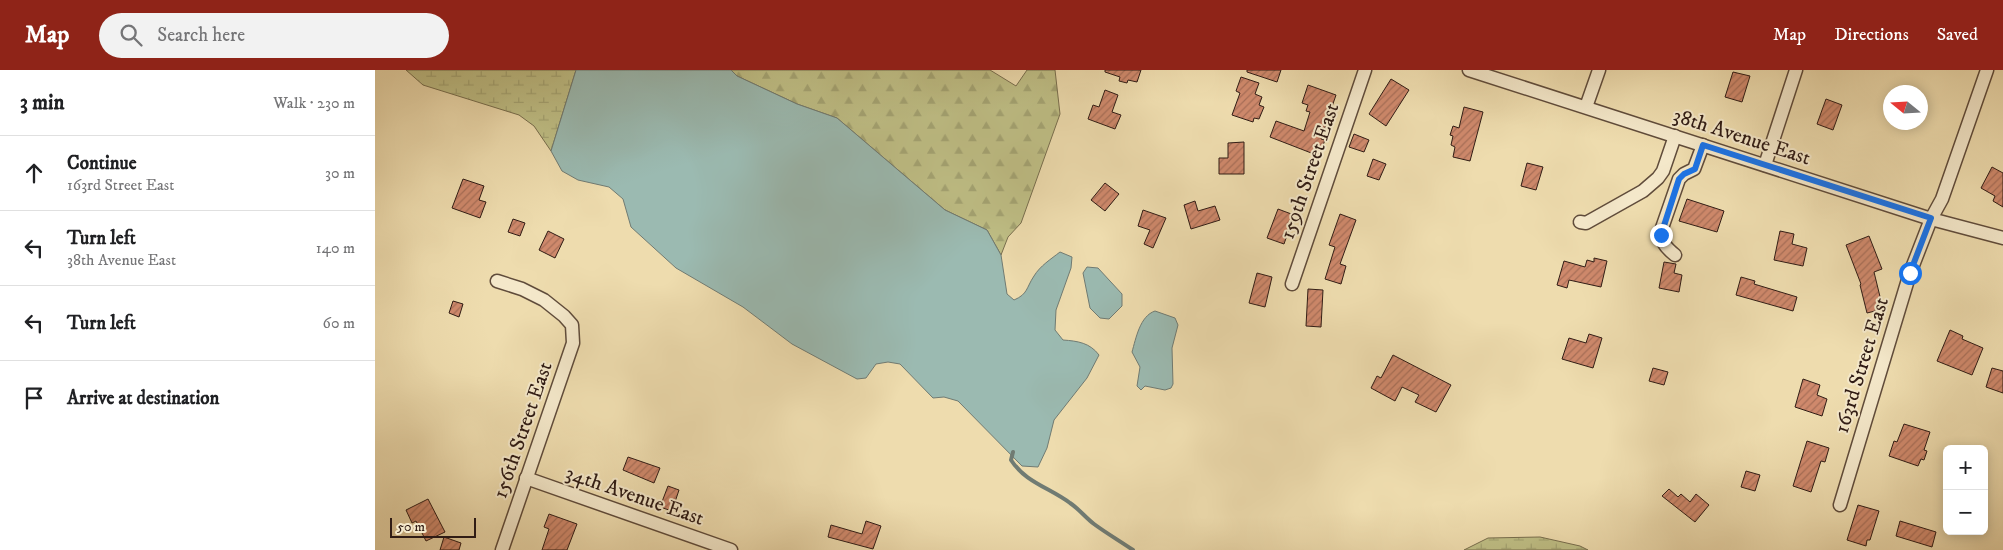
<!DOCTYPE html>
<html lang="en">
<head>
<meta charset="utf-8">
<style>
	body { margin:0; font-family:"IM FELL DW Pica",serif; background:#f2f2f2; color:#202124 }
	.controls { position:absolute; right:15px; bottom:15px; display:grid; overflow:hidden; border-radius:8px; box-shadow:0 2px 12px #0003 }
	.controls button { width:45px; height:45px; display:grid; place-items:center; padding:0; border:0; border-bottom:1px solid #e0e0e0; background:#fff; color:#202124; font:25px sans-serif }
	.compass { position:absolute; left:1508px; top:15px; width:45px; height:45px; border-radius:50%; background:#fff; box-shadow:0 2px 12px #0003; rotate:288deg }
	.scale { position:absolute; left:15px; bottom:12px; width:86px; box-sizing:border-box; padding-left:5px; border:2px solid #301c15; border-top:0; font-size:14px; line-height:18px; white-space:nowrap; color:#301c15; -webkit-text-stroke:4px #f4e8ca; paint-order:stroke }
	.stop { position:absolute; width:15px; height:15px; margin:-11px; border:4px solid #1a73e8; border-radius:50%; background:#fff }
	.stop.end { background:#1a73e8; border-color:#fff; box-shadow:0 1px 5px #0008 }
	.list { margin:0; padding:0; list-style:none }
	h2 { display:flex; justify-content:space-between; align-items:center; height:65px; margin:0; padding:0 20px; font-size:21px }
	h2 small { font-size:16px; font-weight:400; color:#757577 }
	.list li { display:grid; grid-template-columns:32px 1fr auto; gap:15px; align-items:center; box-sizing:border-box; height:75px; padding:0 20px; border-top:1px solid #e0e0e0 }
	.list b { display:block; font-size:19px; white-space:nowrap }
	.list p { margin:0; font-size:16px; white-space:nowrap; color:#757577 }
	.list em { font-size:16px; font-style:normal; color:#757577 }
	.icon { flex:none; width:28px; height:28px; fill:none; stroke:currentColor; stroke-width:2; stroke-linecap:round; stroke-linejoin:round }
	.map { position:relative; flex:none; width:1628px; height:480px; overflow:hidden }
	header { display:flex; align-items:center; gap:30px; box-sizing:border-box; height:70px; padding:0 25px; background:#8f2418; color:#fff }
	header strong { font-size:24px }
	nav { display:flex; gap:28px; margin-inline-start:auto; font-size:18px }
	.search { width:350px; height:45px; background:#f2f2f2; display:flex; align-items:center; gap:12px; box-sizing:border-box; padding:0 18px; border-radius:28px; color:#757577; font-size:19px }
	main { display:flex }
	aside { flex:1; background:#fff }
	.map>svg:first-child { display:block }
</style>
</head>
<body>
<header>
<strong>Map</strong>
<div class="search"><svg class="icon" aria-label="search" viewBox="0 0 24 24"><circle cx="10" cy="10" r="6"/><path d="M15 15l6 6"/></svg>Search here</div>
<nav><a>Map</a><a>Directions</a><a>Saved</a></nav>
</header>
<main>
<aside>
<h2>3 min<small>Walk · 230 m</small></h2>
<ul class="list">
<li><svg class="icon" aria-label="ahead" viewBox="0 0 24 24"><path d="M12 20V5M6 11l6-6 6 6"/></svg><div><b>Continue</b><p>163rd Street East</p></div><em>30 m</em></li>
<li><svg class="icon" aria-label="left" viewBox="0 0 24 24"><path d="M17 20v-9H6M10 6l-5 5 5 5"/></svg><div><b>Turn left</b><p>38th Avenue East</p></div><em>140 m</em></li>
<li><svg class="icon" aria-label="left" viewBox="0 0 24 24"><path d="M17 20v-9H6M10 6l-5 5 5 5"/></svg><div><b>Turn left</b></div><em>60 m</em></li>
<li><svg class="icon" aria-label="arrive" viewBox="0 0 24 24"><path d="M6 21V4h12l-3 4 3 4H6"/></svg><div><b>Arrive at destination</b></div></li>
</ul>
</aside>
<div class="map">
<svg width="1628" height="480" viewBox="0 0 1628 480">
	<defs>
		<pattern id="forest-firs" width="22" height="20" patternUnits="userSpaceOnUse" patternTransform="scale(1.25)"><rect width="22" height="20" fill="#bfbf86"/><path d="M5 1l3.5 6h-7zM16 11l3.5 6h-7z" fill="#a4a473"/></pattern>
		<pattern id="wetland-marsh" width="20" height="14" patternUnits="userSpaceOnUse" patternTransform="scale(1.25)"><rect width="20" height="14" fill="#bfbf86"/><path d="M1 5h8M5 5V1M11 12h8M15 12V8" fill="none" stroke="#a4a473"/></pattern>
		<pattern id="building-hatch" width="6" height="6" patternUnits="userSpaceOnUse" patternTransform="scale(1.25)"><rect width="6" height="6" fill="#cf896c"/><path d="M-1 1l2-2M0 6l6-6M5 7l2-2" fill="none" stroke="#a86f58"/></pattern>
	</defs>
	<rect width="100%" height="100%" fill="#eedcae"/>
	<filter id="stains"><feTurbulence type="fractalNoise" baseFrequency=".004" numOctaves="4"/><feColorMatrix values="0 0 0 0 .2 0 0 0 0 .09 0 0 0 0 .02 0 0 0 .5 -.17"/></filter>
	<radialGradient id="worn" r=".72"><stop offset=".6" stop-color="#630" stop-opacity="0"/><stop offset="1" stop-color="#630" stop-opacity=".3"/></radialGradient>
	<!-- forest -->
	<path fill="url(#forest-firs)" stroke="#786e4e" d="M356,0H615L641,16L652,0H680L685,44L646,153L633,167L626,185L612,160L570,140L462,48L422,34L362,6Z"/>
	<!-- wetland -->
	<g fill="url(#wetland-marsh)" stroke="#786e4e">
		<path d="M31,0H201L176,81L159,56L144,45L48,15Z"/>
		<path d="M1165,467L1205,476L1213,480H1089L1113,468Z"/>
	</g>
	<!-- water -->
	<g fill="#9bbab1" stroke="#707b73">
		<path d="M201,0H356L362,6L422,34L462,48L570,140L612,160L626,185L632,224L639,230C653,224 651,218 659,206C665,196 676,189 685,182L697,187L696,198L681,240L680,260L688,270C703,271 715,273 724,285L712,308L679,350L672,378L663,397L647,396L583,331L569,327L558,328L525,294L513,292L501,294L491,308L482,309L417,274L368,237L301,198L256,157L248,129L234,117L203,110L187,101L176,81Z"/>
		<path d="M712,197L723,198L747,224V236L734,249L725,248L715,238L708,203Z"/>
		<path d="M780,241L800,248L803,255L797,278L798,314L796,318L790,320L770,316L766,320L762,316L765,297L757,282C761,268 765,246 780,241Z"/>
	</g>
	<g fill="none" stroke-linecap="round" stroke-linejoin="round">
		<!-- stream -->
		<path stroke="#707b73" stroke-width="4" d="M638,382L636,390C650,412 675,418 695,433C704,439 711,448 719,454C731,463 745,471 758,480"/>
	</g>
	<!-- building -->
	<g fill="url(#building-hatch)" stroke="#301c15">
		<path d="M730,0H766L762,12L753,10L752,13L744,11L745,7L730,2Z"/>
		<path d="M872,0H906L902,12L872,2Z"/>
		<path d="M1358,2L1375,6L1367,32L1350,27Z"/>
		<path d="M866,7L884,13L880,24L887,27L884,35L889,37L884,49L879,48L878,52L857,45L865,23L861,21Z"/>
		<path d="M1016,9L1034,20L1011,56L994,44Z"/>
		<path d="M933,15L961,25L946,69L950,70L944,86L895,67L901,51L929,61L935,42L931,41L933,35L927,33Z"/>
		<path d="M730,20L743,25L737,42L746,45L740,59L713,49L718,35L724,37Z"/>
		<path d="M1451,29L1467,35L1458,60L1442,54Z"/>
		<path d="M1089,37L1108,42L1095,91L1078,87L1080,77L1076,75L1078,66L1075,65L1078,56L1084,58Z"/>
		<path d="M979,64L994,70L989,82L974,77Z"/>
		<path d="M869,72V104H844V88H853V73Z"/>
		<path d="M998,89L1011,94L1004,110L992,106Z"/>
		<path d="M1152,93L1168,97L1161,120L1146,116Z"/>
		<path d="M1617,97L1628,103V137L1618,131L1620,126L1606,118Z"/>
		<path d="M88,109L109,116L104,130L111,132L105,148L77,138Z"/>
		<path d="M730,113L744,124L730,141L716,130Z"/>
		<path d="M1312,129L1349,141L1342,162L1304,151Z"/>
		<path d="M820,131L823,141L840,136L845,150L816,159L809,135Z"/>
		<path d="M903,139L919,145L909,174L892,168Z"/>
		<path d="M768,140L791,148L778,178L769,174L775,160L763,156Z"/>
		<path d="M965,144L981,150L965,194L971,196L966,214L950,209L960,177L954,175Z"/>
		<path d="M138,149L150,153L145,166L133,162Z"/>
		<path d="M173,161L189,169L180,188L164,180Z"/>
		<path d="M1405,161L1419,164L1417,174L1432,178L1428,196L1399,190Z"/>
		<path d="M1494,166L1507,199L1499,202L1508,239L1492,243L1485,215L1486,214L1471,175Z"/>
		<path d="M1219,188L1232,191L1226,217L1194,210L1192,218L1182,215L1189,191L1210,197L1212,190L1219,192Z"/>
		<path d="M1289,192L1301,194L1299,203L1307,205L1304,222L1284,218Z"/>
		<path d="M882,203L897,207L890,237L874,233Z"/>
		<path d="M1366,207L1380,211L1379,214L1422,227L1418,241L1361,225Z"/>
		<path d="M933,219L948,220L946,257L931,256Z"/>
		<path d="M78,231L88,234L84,247L74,243Z"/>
		<path d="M1575,260L1588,266L1587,269L1608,278L1597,305L1562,291Z"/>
		<path d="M1214,264L1227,268L1218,298L1187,289L1194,268L1211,273Z"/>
		<path d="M1018,285L1076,315L1061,342L1040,332L1044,325L1027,317L1020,331L996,318L1002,306L1006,308Z"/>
		<path d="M1278,298L1293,302L1289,315L1274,311Z"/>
		<path d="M1617,298L1628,301V323L1611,317Z"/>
		<path d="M1428,309L1445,315L1442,325L1452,329L1447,346L1420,337Z"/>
		<path d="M1529,354L1555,362L1549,380L1552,381L1549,390L1546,389L1543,396L1514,386L1519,371L1522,372Z"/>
		<path d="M1432,371L1454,378L1450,392L1446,391L1436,422L1418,416Z"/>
		<path d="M253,387L285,398L279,413L248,400Z"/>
		<path d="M1371,401L1385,405L1380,421L1366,417Z"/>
		<path d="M293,416L304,420L297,441L285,437Z"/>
		<path d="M1294,419L1303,427L1306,424L1315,432L1321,424L1334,435L1320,452L1287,426Z"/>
		<path d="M53,429L70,462L51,471L41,451L37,453L31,440Z"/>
		<path d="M1483,435L1504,441L1495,470H1492L1491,476L1472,470Z"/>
		<path d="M174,444L202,454L192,480H167L174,459L169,457Z"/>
		<path d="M491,451L506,456L498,479L453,467L456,455L487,464Z"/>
		<path d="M1525,451L1561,462L1557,477L1521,466Z"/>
		<path d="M69,467L86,473L84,480H65Z"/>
	</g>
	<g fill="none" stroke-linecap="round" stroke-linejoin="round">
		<!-- minor casing -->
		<g stroke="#604c3b" stroke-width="15">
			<g id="minor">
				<path d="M1094,0L1556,149L1628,168"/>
				<path d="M1211,37L1224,0"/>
				<path d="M1390,95L1421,0"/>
				<path d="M1205,152L1211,153L1268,121L1283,108L1288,101L1300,66"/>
				<path d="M1300,185C1290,177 1285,171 1287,158L1304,109L1309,104L1319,99L1328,75"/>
				<path d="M122,211L147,219L169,230L189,246L197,255L198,273L127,480"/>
				<path d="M917,214L990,0"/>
				<path d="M151,408L356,480"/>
				<path d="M1465,435L1535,203L1556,149L1567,129L1612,0"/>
			</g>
		</g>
		<!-- minor -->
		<use href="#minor" stroke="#f4e8ca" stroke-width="12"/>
	</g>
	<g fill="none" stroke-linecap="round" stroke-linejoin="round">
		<!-- route -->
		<path stroke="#1a73e8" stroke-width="6" d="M1286,165L1304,109L1309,104L1320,99L1328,75L1556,148L1535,203"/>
	</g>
	<g text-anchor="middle" stroke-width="4" stroke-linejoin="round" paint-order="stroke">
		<!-- street labels -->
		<g font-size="21" fill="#301c15" stroke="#f4e8ca">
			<text transform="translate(1367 66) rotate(18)" y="7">38th Avenue East</text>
			<text transform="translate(934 101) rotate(-71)" y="7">159th Street East</text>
			<text transform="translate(1486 295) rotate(-73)" y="7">163rd Street East</text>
			<text transform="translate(147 360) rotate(-71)" y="7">156th Street East</text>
			<text transform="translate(260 425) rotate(19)" y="7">34th Avenue East</text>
		</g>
	</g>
	<rect width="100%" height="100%" filter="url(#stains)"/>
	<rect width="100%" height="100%" fill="url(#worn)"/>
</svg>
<div class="controls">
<button>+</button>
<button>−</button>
</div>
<svg class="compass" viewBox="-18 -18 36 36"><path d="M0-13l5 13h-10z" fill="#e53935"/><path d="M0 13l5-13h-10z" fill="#757577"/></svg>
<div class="scale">50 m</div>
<div class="stop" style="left:1535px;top:203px"></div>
<div class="stop end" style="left:1286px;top:165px"></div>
</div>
</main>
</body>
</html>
